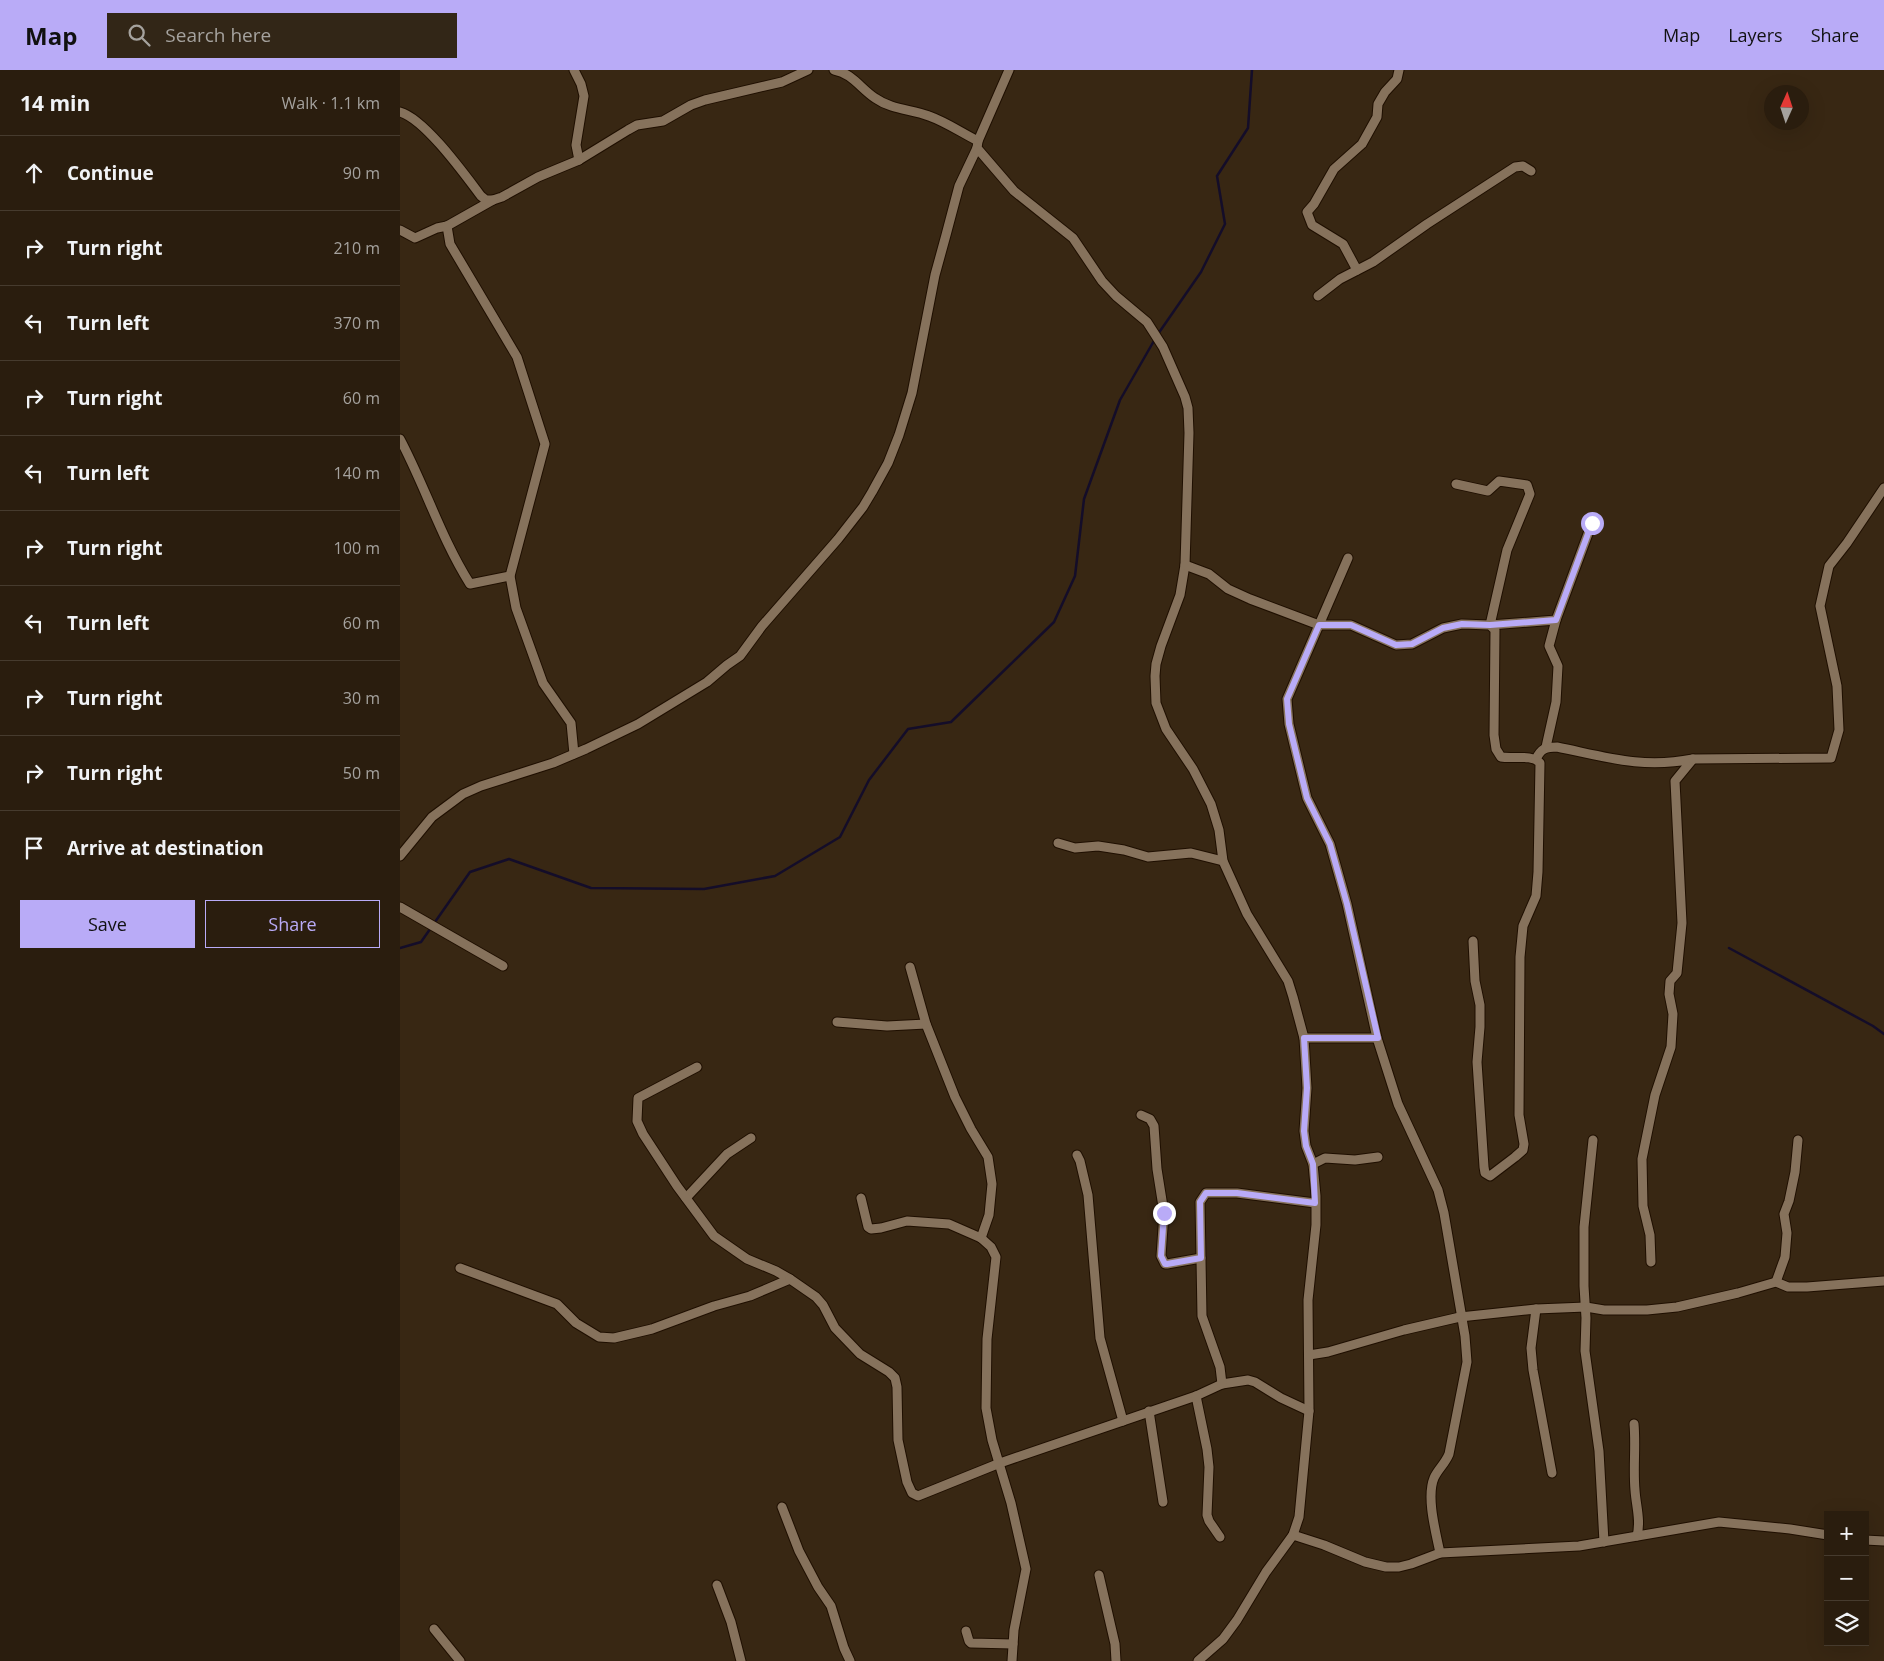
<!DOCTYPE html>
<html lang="en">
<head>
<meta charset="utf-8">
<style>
	body { margin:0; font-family:"Open Sans",sans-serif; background:#322617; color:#f1f3f6 }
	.controls { position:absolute; right:15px; bottom:15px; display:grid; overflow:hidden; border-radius:0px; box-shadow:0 5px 20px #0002 }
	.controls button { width:45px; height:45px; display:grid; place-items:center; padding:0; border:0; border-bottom:1px solid #463b2e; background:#2a1d0e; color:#f1f3f6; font:25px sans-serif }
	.compass { position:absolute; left:1364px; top:15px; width:45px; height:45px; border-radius:50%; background:#2a1d0e; box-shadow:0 5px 20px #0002; rotate:3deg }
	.stop { position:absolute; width:15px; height:15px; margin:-11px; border:4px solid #b9abf7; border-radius:50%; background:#fff }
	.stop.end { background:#b9abf7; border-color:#fff; box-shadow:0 1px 5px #0008 }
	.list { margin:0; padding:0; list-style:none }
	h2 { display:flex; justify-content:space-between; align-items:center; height:65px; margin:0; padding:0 20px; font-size:21px }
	h2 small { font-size:16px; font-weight:400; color:#a5a29e }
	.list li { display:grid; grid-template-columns:32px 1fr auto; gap:15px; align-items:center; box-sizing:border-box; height:75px; padding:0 20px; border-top:1px solid #463b2e }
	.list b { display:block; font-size:19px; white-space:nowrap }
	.list em { font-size:16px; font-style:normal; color:#a5a29e }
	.actions { display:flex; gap:10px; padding:15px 20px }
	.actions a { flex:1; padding:11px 0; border:1px solid #b9abf7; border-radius:0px; text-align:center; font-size:18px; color:#b9abf7 }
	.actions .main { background:#b9abf7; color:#111 }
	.icon { flex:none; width:28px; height:28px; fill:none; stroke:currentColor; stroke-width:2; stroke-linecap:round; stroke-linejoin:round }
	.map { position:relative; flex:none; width:1484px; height:1591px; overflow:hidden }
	header { display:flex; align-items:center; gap:30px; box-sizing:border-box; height:70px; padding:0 25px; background:#b9abf7; color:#111 }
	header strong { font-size:24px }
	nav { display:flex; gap:28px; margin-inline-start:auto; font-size:18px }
	.search { width:350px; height:45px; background:#322617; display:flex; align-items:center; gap:12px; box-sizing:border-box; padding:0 18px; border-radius:0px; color:#a5a29e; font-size:19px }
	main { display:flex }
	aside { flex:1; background:#2a1d0e }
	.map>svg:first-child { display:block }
</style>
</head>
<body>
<header>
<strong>Map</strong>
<div class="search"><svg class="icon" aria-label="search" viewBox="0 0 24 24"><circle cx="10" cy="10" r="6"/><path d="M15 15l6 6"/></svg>Search here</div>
<nav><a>Map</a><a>Layers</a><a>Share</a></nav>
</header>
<main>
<aside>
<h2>14 min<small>Walk · 1.1 km</small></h2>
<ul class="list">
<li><svg class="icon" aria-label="ahead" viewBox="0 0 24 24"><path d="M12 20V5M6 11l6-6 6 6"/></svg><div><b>Continue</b></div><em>90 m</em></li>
<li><svg class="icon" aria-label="right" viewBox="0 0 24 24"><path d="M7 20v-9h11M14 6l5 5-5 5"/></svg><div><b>Turn right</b></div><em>210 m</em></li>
<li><svg class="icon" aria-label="left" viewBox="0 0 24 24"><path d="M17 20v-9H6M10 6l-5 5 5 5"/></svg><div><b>Turn left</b></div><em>370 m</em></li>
<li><svg class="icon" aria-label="right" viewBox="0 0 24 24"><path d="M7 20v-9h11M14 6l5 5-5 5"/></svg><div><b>Turn right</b></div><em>60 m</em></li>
<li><svg class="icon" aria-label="left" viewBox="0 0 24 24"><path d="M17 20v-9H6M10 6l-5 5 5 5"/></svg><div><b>Turn left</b></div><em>140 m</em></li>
<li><svg class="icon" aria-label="right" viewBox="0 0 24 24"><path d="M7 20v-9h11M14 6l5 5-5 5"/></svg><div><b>Turn right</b></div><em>100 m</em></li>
<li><svg class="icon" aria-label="left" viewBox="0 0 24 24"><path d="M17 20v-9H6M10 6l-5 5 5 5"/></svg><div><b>Turn left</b></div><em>60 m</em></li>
<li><svg class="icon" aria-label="right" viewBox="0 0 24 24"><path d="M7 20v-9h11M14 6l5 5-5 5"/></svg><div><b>Turn right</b></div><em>30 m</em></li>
<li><svg class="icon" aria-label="right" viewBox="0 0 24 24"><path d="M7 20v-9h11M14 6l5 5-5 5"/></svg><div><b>Turn right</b></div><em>50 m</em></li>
<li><svg class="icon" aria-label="arrive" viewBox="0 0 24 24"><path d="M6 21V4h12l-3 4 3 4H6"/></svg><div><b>Arrive at destination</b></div></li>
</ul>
<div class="actions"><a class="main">Save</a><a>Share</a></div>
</aside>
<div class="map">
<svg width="1484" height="1591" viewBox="0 0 1484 1591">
	<rect width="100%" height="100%" fill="#382713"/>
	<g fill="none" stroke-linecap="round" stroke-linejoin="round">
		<!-- stream -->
		<g stroke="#140d29" stroke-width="2.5">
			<path d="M758,264L801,202L825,154L817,106L848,58L852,0"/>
			<path d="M0,878L21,872L70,802L109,789L191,818L304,819L375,806L440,767L469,710L508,659L551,652L654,552L675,506L684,429L720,330L755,269"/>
			<path d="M1329,878L1473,956L1484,964"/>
		</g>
		<!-- minor casing -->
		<g stroke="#1f0f00" stroke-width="11">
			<g id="minor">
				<path d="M174,0L181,14L184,26L176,75L179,90"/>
				<path d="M434,0C452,3 461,19 475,28C492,40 511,39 529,46C546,52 562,63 578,71"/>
				<path d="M609,0L578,71L577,78L614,121L673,168L702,211L716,226L747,252L763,277L785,327L788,338L789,363L785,495L780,525L761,576L756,594L755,606L756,633L766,659L793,699L811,734L819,760L823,791L847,844L888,911L893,927L904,968L907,1018L904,1061L906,1076L913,1094L916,1126V1155L908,1230L909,1341L899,1447L893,1465L866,1502L837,1550L823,1569L798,1591"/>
				<path d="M0,42C25,49 65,105 81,126L86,130H93L102,127L138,107L179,90L228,60L237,55L263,51L291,35L305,30L382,12L408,0"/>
				<path d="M93,130L47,156L50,174L117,287L145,374L110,506L116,538L143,613L171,653L174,684"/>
				<path d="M0,160L15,168L37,158L47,156"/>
				<path d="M957,200L943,174L912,155L907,142L914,134L934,99L962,74L977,47L978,34L985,22L997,9L999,0"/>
				<path d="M918,226L940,209L973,192L1027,154L1115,97L1123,96L1131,101"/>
				<path d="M0,369C25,416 41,468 70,514L110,506"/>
				<path d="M1056,414L1088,421L1099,411L1127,415L1130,424L1107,480L1090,555L1156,550L1192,453"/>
				<path d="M948,488L887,629L889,654L907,728L930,774L947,834L977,968L998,1034L1038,1120L1044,1143L1065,1266L1067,1292L1049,1384C1045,1394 1038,1399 1034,1408C1026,1427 1036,1463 1040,1483"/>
				<path d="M785,495L809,504L828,519L850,529L919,555H951L996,575L1012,574L1043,558L1062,554L1090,555L1095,560L1094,665L1096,679L1101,687C1113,689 1132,684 1140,693L1138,802L1136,826L1123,856L1120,887L1119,1045L1124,1074L1123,1080L1115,1087L1090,1106L1085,1103L1084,1097L1077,992L1080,957V935L1075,911L1073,871"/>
				<path d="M1146,677L1156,632L1158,596L1149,576L1156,550"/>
				<path d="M1136,689C1141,679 1145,677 1157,677C1206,687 1242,699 1293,689L1275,711L1282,853L1277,903L1270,911L1269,924L1273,944L1271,977L1255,1025L1242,1089L1243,1136L1250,1165L1251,1192"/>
				<path d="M1293,689L1431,688L1439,660L1437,616L1420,536L1429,496L1447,473L1484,418"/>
				<path d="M658,773L675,778L698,776L724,780L748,787L791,783L823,791"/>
				<path d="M0,786L32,747L63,724L81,716L153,693L186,679L238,654L307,612L327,595L340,586L362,556L438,469L463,437L472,422L488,393L499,365L512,323L535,205L546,165L559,116L577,78"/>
				<path d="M0,837L103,896"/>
				<path d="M510,897L526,954L555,1027L571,1059L588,1087L592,1114L589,1145L581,1168"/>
				<path d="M437,952L487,956L526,954"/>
				<path d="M904,968H977"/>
				<path d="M741,1045L750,1049L754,1056L757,1099L764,1143L761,1186L765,1194H767L801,1188"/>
				<path d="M1193,1070L1184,1157V1216L1186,1248L1185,1281L1199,1381L1204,1472"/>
				<path d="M677,1085L680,1091L688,1125L700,1268L723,1351"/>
				<path d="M913,1094L925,1088L955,1090L978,1087"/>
				<path d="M286,1128L327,1084L351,1068"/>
				<path d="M461,1128L468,1157L471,1159L481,1158L507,1151L549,1154L581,1168L591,1177L596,1187L587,1269L586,1338L592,1370L611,1433L626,1499L614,1560L612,1591"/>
				<path d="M60,1198L157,1234L176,1253L199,1267L214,1268L252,1259L314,1236L350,1226L390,1209L376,1201L347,1189L314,1166L277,1116L243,1064L237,1051L238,1028L297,997"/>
				<path d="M390,1209L416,1227L423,1235L435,1258L460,1284L489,1302L495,1308L497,1317L498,1370L507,1412L512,1423L518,1426L600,1393L796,1326L822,1314L848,1310L855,1312L881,1328L909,1341"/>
				<path d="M1376,1212L1385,1187L1387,1163L1384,1144L1389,1131L1395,1102L1398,1070"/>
				<path d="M1136,1239L1131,1278L1133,1300L1152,1403"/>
				<path d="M909,1285L928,1282L1004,1260L1060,1247L1136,1239L1186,1237L1204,1240H1247L1277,1237L1338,1223L1376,1212L1388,1217H1407L1484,1211"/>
				<path d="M822,1314L820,1297L802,1246L800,1132L806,1123H837L915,1133"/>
				<path d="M796,1326L807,1379L809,1397L807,1445L809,1451L820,1467"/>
				<path d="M749,1341L763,1432"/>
				<path d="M1234,1354C1236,1376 1233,1398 1235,1420C1236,1436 1241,1450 1237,1466"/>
				<path d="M382,1437L399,1481L418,1517L431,1536L444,1578L450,1591"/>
				<path d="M893,1465L924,1475L965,1492L986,1497H999L1011,1494L1040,1483L1179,1476L1319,1452L1390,1459L1428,1465"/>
				<path d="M1465,1470L1484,1471"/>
				<path d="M699,1505L715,1574L716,1591"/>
				<path d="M317,1515L331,1552L341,1591"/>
				<path d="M34,1559L60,1591"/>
				<path d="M566,1561L569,1571L571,1573L613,1574"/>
			</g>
		</g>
		<!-- minor -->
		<use href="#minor" stroke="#86725c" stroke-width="9"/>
	</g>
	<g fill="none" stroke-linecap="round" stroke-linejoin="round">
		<!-- route -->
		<path stroke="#b9abf7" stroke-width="6" d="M764,1143L761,1186L765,1194H767L801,1188L800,1132L806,1123H837L915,1133L913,1094L906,1076L904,1061L907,1018L904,968H978L947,834L930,774L907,728L889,654L887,629L919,555H951L996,575L1012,574L1043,558L1062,554L1090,555L1156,550L1192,453"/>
	</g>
</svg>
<div class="controls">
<button>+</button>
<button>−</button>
<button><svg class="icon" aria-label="layers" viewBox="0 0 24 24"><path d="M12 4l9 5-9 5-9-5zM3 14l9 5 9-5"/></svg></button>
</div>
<svg class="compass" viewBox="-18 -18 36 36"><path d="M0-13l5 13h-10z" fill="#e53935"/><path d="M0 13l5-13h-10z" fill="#a5a29e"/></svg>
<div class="stop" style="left:1192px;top:453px"></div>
<div class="stop end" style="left:764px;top:1143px"></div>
</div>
</main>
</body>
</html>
